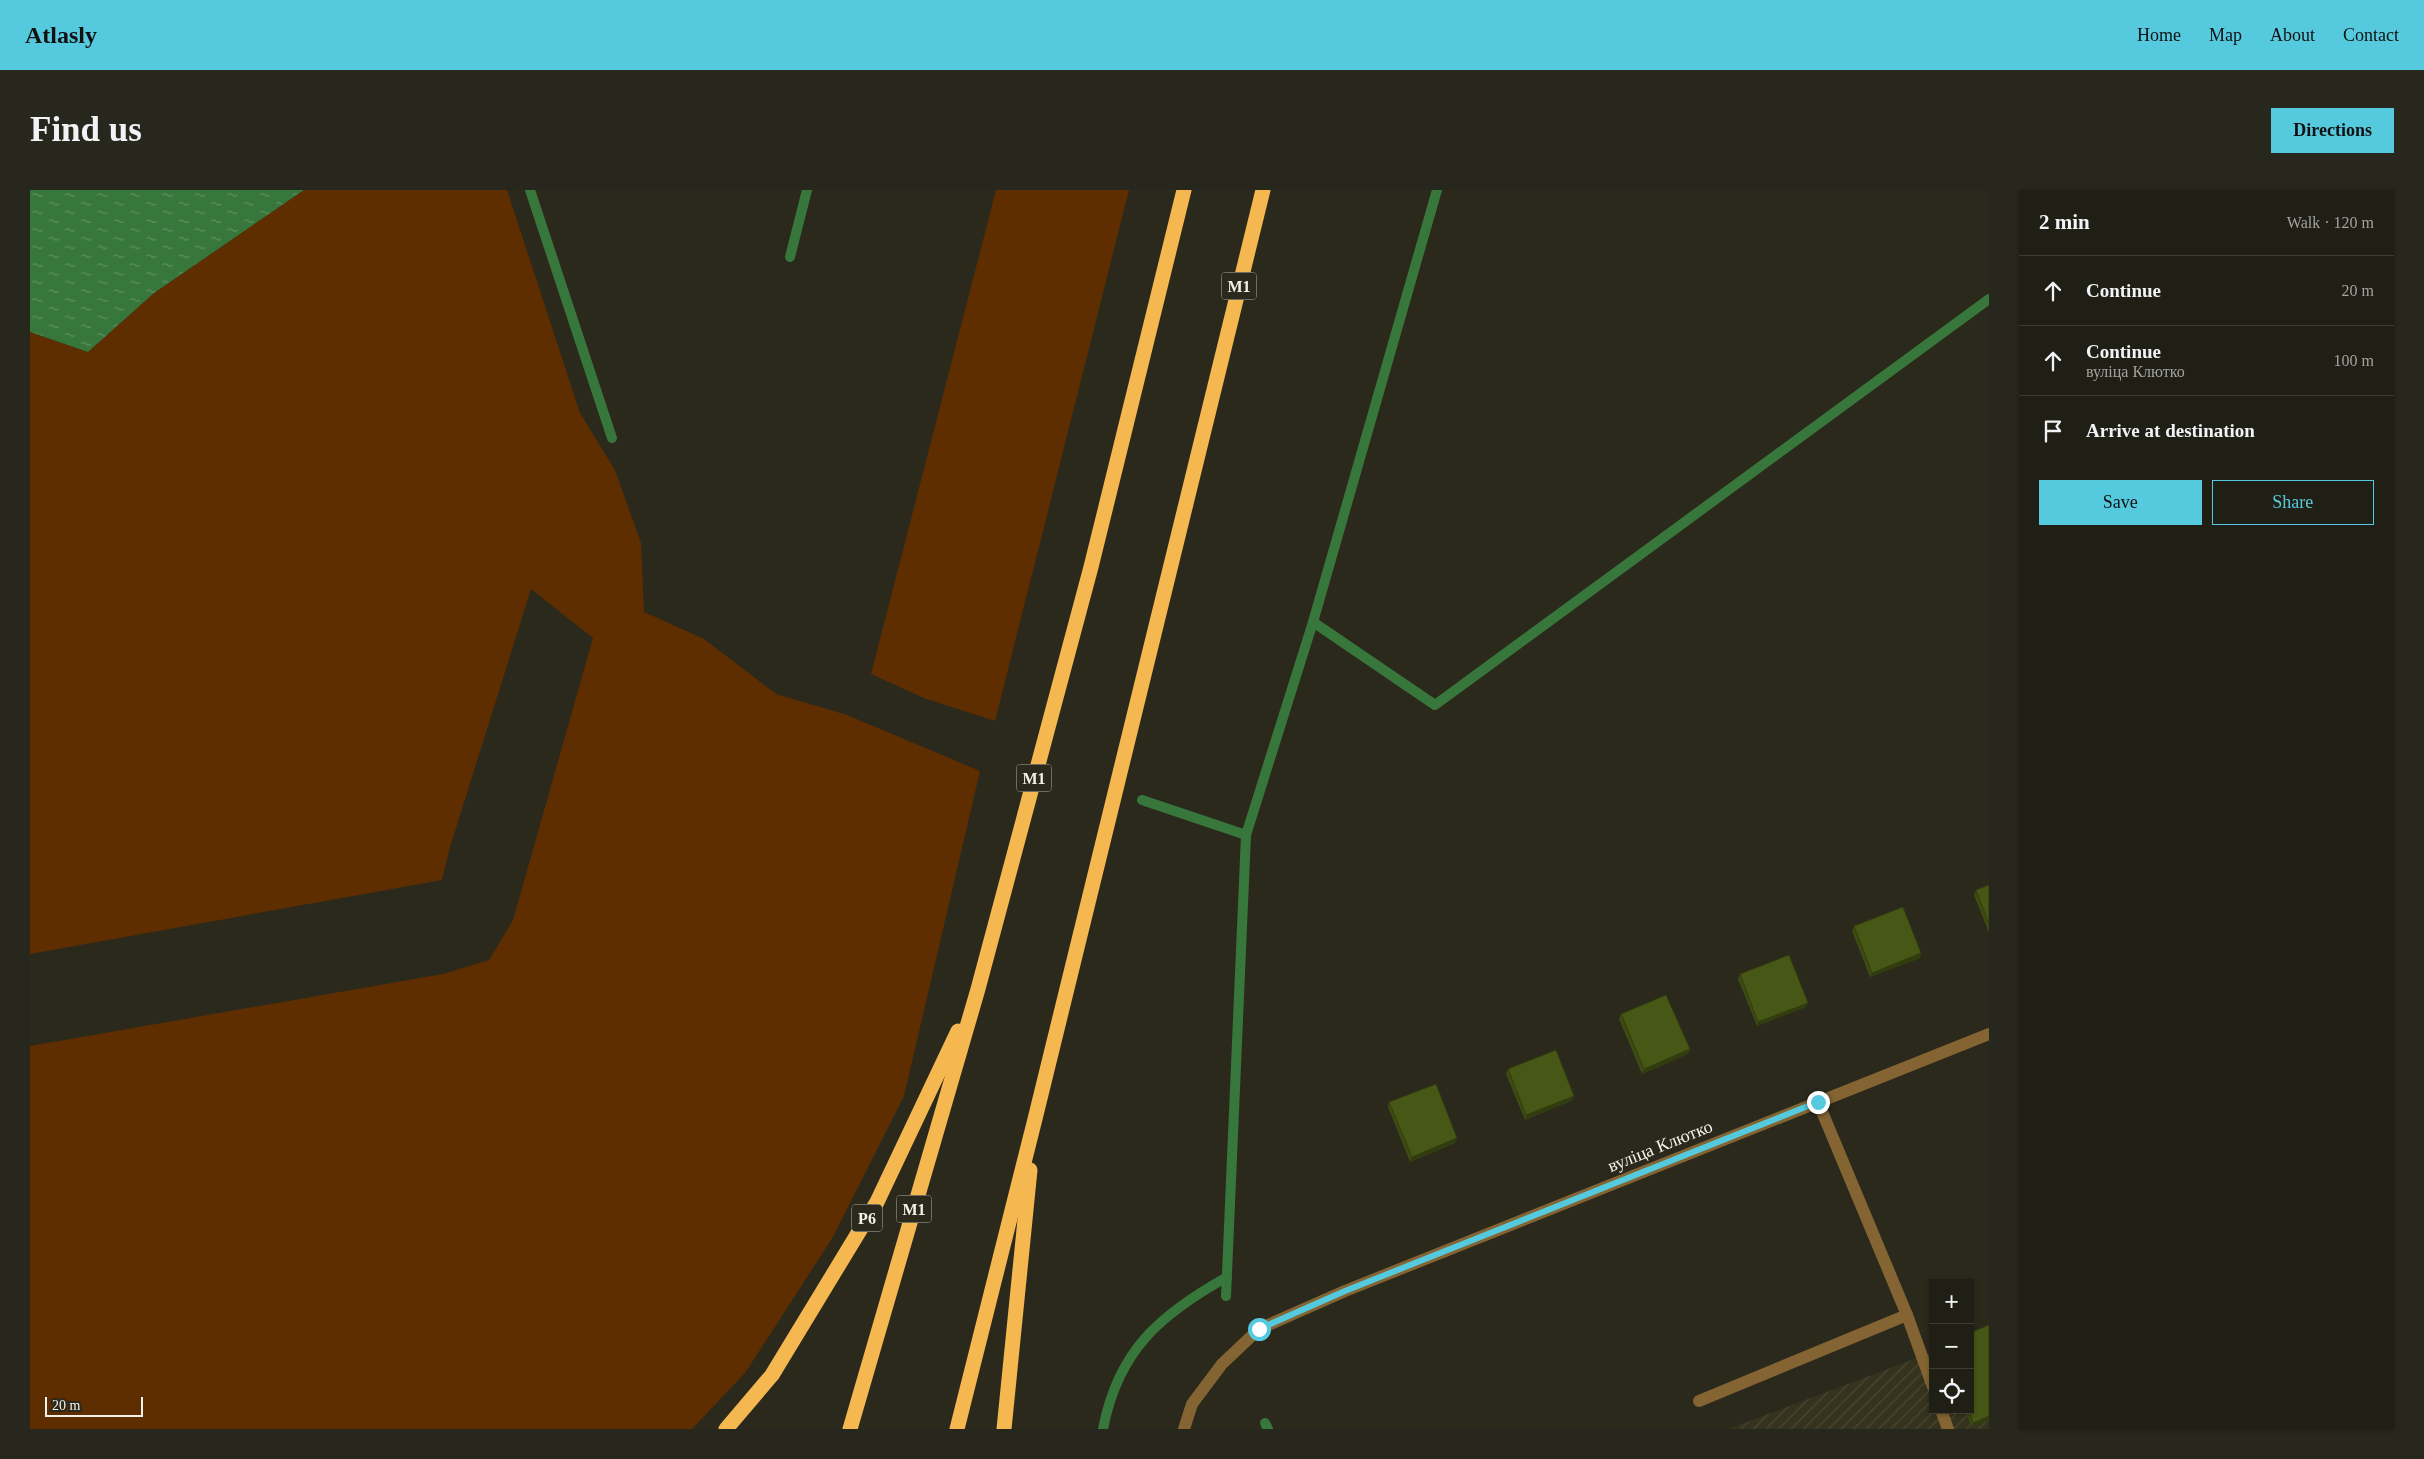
<!DOCTYPE html>
<html lang="en">
<head>
<meta charset="utf-8">
<style>
	body { margin:0; font-family:"Times New Roman",serif; background:#28271e; color:#f1f3f6 }
	.controls { position:absolute; right:15px; bottom:15px; display:grid; overflow:hidden; border-radius:0px; box-shadow:0 1px 4px #0004 }
	.controls button { width:45px; height:45px; display:grid; place-items:center; padding:0; border:0; border-bottom:1px solid #3d3d34; background:#201f15; color:#f1f3f6; font:25px sans-serif }
	.scale { position:absolute; left:15px; bottom:12px; width:98px; box-sizing:border-box; padding-left:5px; border:2px solid #f3f1e9; border-top:0; font-size:14px; line-height:18px; white-space:nowrap; color:#f3f1e9; -webkit-text-stroke:4px #2b291c; paint-order:stroke }
	.stop { position:absolute; width:15px; height:15px; margin:-11px; border:4px solid #55cade; border-radius:50%; background:#fff }
	.stop.end { background:#55cade; border-color:#fff; box-shadow:0 1px 5px #0008 }
	.list { margin:0; padding:0; list-style:none }
	h2 { display:flex; justify-content:space-between; align-items:center; height:65px; margin:0; padding:0 20px; font-size:21px }
	h2 small { font-size:16px; font-weight:400; color:#a2a2a0 }
	.list li { display:grid; grid-template-columns:32px 1fr auto; gap:15px; align-items:center; box-sizing:border-box; height:70px; padding:0 20px; border-top:1px solid #3d3d34 }
	.list b { display:block; font-size:19px; white-space:nowrap }
	.list p { margin:0; font-size:16px; white-space:nowrap; color:#a2a2a0 }
	.list em { font-size:16px; font-style:normal; color:#a2a2a0 }
	.actions { display:flex; gap:10px; padding:15px 20px }
	.actions a { flex:1; padding:11px 0; border:1px solid #55cade; border-radius:0px; text-align:center; font-size:18px; color:#55cade }
	.actions .main { background:#55cade; color:#111 }
	.icon { flex:none; width:28px; height:28px; fill:none; stroke:currentColor; stroke-width:2; stroke-linecap:round; stroke-linejoin:round }
	.map { position:relative; flex:none; width:1959px; height:1239px; overflow:hidden; border-radius:0px }
	header { display:flex; align-items:center; gap:30px; box-sizing:border-box; height:70px; padding:0 25px; background:#55cade; color:#111 }
	header strong { font-size:24px }
	nav { display:flex; gap:28px; margin-inline-start:auto; font-size:18px }
	.intro { display:flex; align-items:center; justify-content:space-between; box-sizing:border-box; height:120px; padding:0 30px }
	h1 { margin:0; font-size:35px }
	.button { padding:12px 22px; border-radius:0px; background:#55cade; color:#111; font-size:18px; font-weight:700 }
	main { display:flex; gap:30px; padding:0 30px }
	aside { flex:1; background:#201f15; border-radius:0px; box-shadow:0 1px 4px #0004 }
	.map>svg:first-child { display:block }
</style>
</head>
<body>
<header>
<strong>Atlasly</strong>
<nav><a>Home</a><a>Map</a><a>About</a><a>Contact</a></nav>
</header>
<div class="intro"><h1>Find us</h1><a class="button">Directions</a></div>
<main>
<div class="map">
<svg width="1959" height="1239" viewBox="0 0 1959 1239">
	<defs>
		<pattern id="industrial-furrows" width="10" height="10" patternUnits="userSpaceOnUse" patternTransform="scale(1.25)"><rect width="10" height="10" fill="#35321e"/><path d="M-1 1l2-2M0 10L10 0M9 11l2-2" fill="none" stroke="#494634"/></pattern>
		<pattern id="water-ripples" width="26" height="14" patternUnits="userSpaceOnUse" patternTransform="scale(1.25)"><rect width="26" height="14" fill="#38773b"/><path d="M2 4q2-2 4 0t4 0M15 11q2-2 4 0t4 0" fill="none" stroke="#5f9161"/></pattern>
	</defs>
	<rect width="100%" height="100%" fill="#2b291c"/>
	<!-- industrial -->
	<path fill="url(#industrial-furrows)" d="M1959,1139V1239H1698L1903,1162V1220H1940Z"/>
	<!-- green -->
	<g fill="#5e2e01">
		<path d="M274,0H477L550,223L585,280L611,353L614,422L674,449L746,504L817,525L950,581L874,906L803,1047L715,1183L662,1239H0V856L413,784L459,770L483,730L563,448L501,399L420,657L412,690L0,764V142L58,162L124,103Z"/>
		<path d="M966,0H1099L965,531L894,508L841,484Z"/>
	</g>
	<!-- water -->
	<path fill="url(#water-ripples)" d="M0,0H274L124,103L58,162L0,142Z"/>
	<g fill="none" stroke-linecap="round" stroke-linejoin="round">
		<!-- stream -->
		<g stroke="#38773b" stroke-width="10">
			<path d="M500,0L582,248"/>
			<path d="M760,67L777,0"/>
			<path d="M1283,432L1405,515L1959,109"/>
			<path d="M1112,610L1216,645"/>
			<path d="M1196,1106L1216,645L1283,432L1407,0"/>
			<path d="M1235,1233L1238,1239"/>
			<path d="M1073,1239C1088,1160 1131,1124 1197,1087"/>
		</g>
		<!-- minor -->
		<g stroke="#836432" stroke-width="12">
			<path d="M1788,912L1877,1125L1903,1197"/>
			<path d="M1669,1211L1877,1125"/>
			<path d="M1911,1220L1918,1239"/>
			<path d="M1154,1239L1162,1214L1192,1174L1229,1139L1315,1101L1959,844"/>
		</g>
		<!-- highway -->
		<g stroke="#f5b850" stroke-width="15">
			<path d="M696,1239L742,1185L847,1012L928,841"/>
			<path d="M820,1239L948,799L1061,377L1154,0"/>
			<path d="M927,1239L1005,929L1233,0"/>
			<path d="M974,1239L1000,980"/>
		</g>
	</g>
	<!-- wall -->
	<g fill="#3d4b13">
		<path d="M1959,695V743L1944,705L1946,700Z"/>
		<path d="M1824,736L1891,763L1890,768L1840,787L1822,741Z"/>
		<path d="M1710,784L1776,817L1727,836L1708,789Z"/>
		<path d="M1591,824L1660,859L1658,864L1612,884L1589,829Z"/>
		<path d="M1478,879L1543,910L1495,930L1476,884Z"/>
		<path d="M1359,912L1425,953L1380,972L1358,917Z"/>
		<path d="M1959,1135V1230L1942,1237L1935,1220H1940Z"/>
	</g>
	<!-- shaded-wall -->
	<g fill="#323d0f">
		<path d="M1891,763L1890,768L1840,787L1842,783Z"/>
		<path d="M1778,813L1776,817L1727,836L1728,832Z"/>
		<path d="M1660,859L1658,864L1612,884L1614,879Z"/>
		<path d="M1544,906L1543,910L1495,930L1496,925Z"/>
		<path d="M1427,948L1425,953L1380,972L1382,967Z"/>
		<path d="M1959,1226V1230L1942,1237L1943,1233Z"/>
	</g>
	<!-- building -->
	<g fill="#475716" stroke="#323d0f">
		<path d="M1959,695V734L1946,700Z"/>
		<path d="M1873,717L1891,763L1842,783L1824,736Z"/>
		<path d="M1759,765L1778,813L1728,832L1710,784Z"/>
		<path d="M1636,805L1660,859L1614,879L1591,824Z"/>
		<path d="M1526,860L1544,906L1496,925L1478,879Z"/>
		<path d="M1406,894L1427,948L1382,967L1359,912Z"/>
		<path d="M1959,1135V1226L1943,1233L1939,1220H1940V1143Z"/>
	</g>
	<g fill="none" stroke-linecap="round" stroke-linejoin="round">
		<!-- route -->
		<path stroke="#55cade" stroke-width="6" d="M1229,1139L1315,1101L1788,912"/>
	</g>
	<g text-anchor="middle" stroke-width="4" stroke-linejoin="round" paint-order="stroke">
		<!-- shield labels -->
		<g fill="#2b291c" stroke="#b7b5ac" stroke-width="1">
			<rect x="1191.5" y="82.5" width="35" height="27" rx="4"/>
			<rect x="986.5" y="574.5" width="35" height="27" rx="4"/>
			<rect x="866.5" y="1005.5" width="35" height="27" rx="4"/>
			<rect x="822" y="1014.5" width="30" height="27" rx="4"/>
		</g>
		<g font-size="16" font-weight="bold" fill="#f3f1e9">
			<text x="1209" y="102">М1</text>
			<text x="1004" y="594">М1</text>
			<text x="884" y="1025">М1</text>
			<text x="837" y="1034">Р6</text>
		</g>
		<!-- street labels -->
		<g font-size="18" fill="#f3f1e9" stroke="#2b291c">
			<text transform="translate(1630 956) rotate(-22)" y="6">вуліца Клютко</text>
		</g>
	</g>
</svg>
<div class="controls">
<button>+</button>
<button>−</button>
<button><svg class="icon" aria-label="locate" viewBox="0 0 24 24"><circle cx="12" cy="12" r="6"/><path d="M12 2v4M12 18v4M2 12h4M18 12h4"/></svg></button>
</div>
<div class="scale">20 m</div>
<div class="stop" style="left:1229px;top:1139px"></div>
<div class="stop end" style="left:1788px;top:912px"></div>
</div>
<aside>
<h2>2 min<small>Walk · 120 m</small></h2>
<ul class="list">
<li><svg class="icon" aria-label="ahead" viewBox="0 0 24 24"><path d="M12 20V5M6 11l6-6 6 6"/></svg><div><b>Continue</b></div><em>20 m</em></li>
<li><svg class="icon" aria-label="ahead" viewBox="0 0 24 24"><path d="M12 20V5M6 11l6-6 6 6"/></svg><div><b>Continue</b><p>вуліца Клютко</p></div><em>100 m</em></li>
<li><svg class="icon" aria-label="arrive" viewBox="0 0 24 24"><path d="M6 21V4h12l-3 4 3 4H6"/></svg><div><b>Arrive at destination</b></div></li>
</ul>
<div class="actions"><a class="main">Save</a><a>Share</a></div>
</aside>
</main>
</body>
</html>
